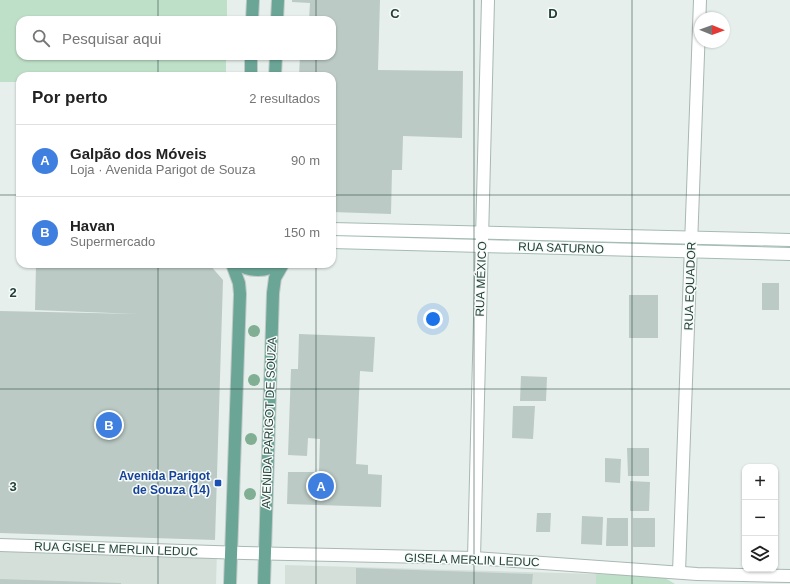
<!DOCTYPE html>
<html lang="pt">
<head>
<meta charset="utf-8">
<style>
	body { margin:0; font-family:Helvetica,sans-serif; background:#f6f6f6; color:#222 }
	.controls { position:absolute; right:12px; bottom:12px; display:grid; overflow:hidden; border-radius:8px; box-shadow:0 1px 3px #0004 }
	.controls button { width:36px; height:36px; display:grid; place-items:center; padding:0; border:0; border-bottom:1px solid #e0e0e0; background:#fff; color:#222; font:20px sans-serif }
	.compass { position:absolute; left:694px; top:12px; width:36px; height:36px; border-radius:50%; background:#fff; box-shadow:0 1px 3px #0004; rotate:91deg }
	.you { position:absolute; left:433px; top:319px; width:14px; height:14px; margin:-10px; border:3px solid #fff; border-radius:50%; background:#1a73e8; box-shadow:0 0 0 6px #1a73e833 }
	.badge { display:grid; place-items:center; width:26px; height:26px; border-radius:50%; background:#0f766e; color:#fff; font-size:13px; font-weight:700 }
	.pin { position:absolute; translate:-50% -50%; border:2px solid #fff; box-shadow:0 1px 4px #0006 }
	.list { margin:0; padding:0; list-style:none }
	h2 { display:flex; justify-content:space-between; align-items:center; height:52px; margin:0; padding:0 16px; font-size:17px }
	h2 small { font-size:13px; font-weight:400; color:#767676 }
	.list li { display:grid; grid-template-columns:26px 1fr auto; gap:12px; align-items:center; box-sizing:border-box; height:72px; padding:0 16px; border-top:1px solid #e0e0e0 }
	.list b { display:block; font-size:15px; white-space:nowrap }
	.list p { margin:0; font-size:13px; white-space:nowrap; color:#767676 }
	.list em { font-size:13px; font-style:normal; color:#767676 }
	.icon { flex:none; width:22px; height:22px; fill:none; stroke:currentColor; stroke-width:2; stroke-linecap:round; stroke-linejoin:round }
	.map { position:relative; flex:none; width:790px; height:584px; overflow:hidden }
	.search { position:absolute; background:#fff; box-shadow:0 1px 3px #0004; left:16px; top:16px; width:320px; height:44px; display:flex; align-items:center; gap:10px; box-sizing:border-box; padding:0 14px; border-radius:12px; color:#767676; font-size:15px }
	.panel { position:absolute; background:#fff; box-shadow:0 1px 3px #0004; left:16px; top:72px; width:320px; height:196px; border-radius:12px }
	.map>svg:first-child { display:block }
</style>
</head>
<body>
<div class="map">
<svg width="790" height="584" viewBox="0 0 790 584">
	<rect width="100%" height="100%" fill="#e6efeb"/>
	<!-- built -->
	<g fill="#d4dfda">
		<path d="M0,545L217,553L216,584H0Z"/>
		<path d="M285,565L596,574V584H285Z"/>
	</g>
	<!-- green -->
	<g fill="#bfe0c8">
		<path d="M0,0H227V20H20V56H226V76H20V82H0Z"/>
		<path d="M596,574L662,576L675,584H596Z"/>
	</g>
	<!-- building -->
	<g fill="#bbcac4">
		<path d="M292,0H380L378,70L463,71L462,138L403,136L402,170H392L391,214L332,212V76H299L300,56H332V20H309L310,3L292,2Z"/>
		<path d="M36,264H209L223,280L215,540L0,533V311L138,314L35,310Z"/>
		<rect x="762" y="283" width="17" height="27"/>
		<rect x="629" y="295" width="29" height="43"/>
		<path d="M299,334L375,337L373,372L360,371L356,464L368,465V474L382,475L381,507L287,504L288,472H319L320,439L308,438L307,456L288,455L291,369H298Z"/>
		<path d="M521,376L547,377L546,401H520Z"/>
		<path d="M513,406H535L533,439L512,438Z"/>
		<path d="M627,448H649V476H628Z"/>
		<path d="M605,458L621,459L620,483L605,482Z"/>
		<path d="M630,481L650,482L649,511H630Z"/>
		<path d="M537,513H551L550,532H536Z"/>
		<path d="M582,516L603,517L602,545L581,544Z"/>
		<path d="M607,518H628V546H606Z"/>
		<rect x="633" y="518" width="22" height="29"/>
		<path d="M356,568L533,574L532,584H356Z"/>
		<path d="M0,579L121,583V584H0Z"/>
	</g>
	<g fill="none" stroke-linecap="round" stroke-linejoin="round">
		<!-- street casing -->
		<g stroke="#a8b8b2" stroke-width="14">
			<g id="street">
				<path d="M0,545L244,553L474,558L697,574L790,576"/>
				<path d="M474,558L488,0"/>
				<path d="M679,572L700,0"/>
			</g>
		</g>
		<!-- secondary casing -->
		<g stroke="#a4bbb3" stroke-width="14">
			<g id="secondary">
				<path d="M332,229L790,240"/>
				<path d="M332,242L790,254"/>
			</g>
		</g>
		<!-- primary casing -->
		<g stroke="#c2cac8" stroke-width="14">
			<g id="primary">
				<path d="M252,20L253,0"/>
				<path d="M277,20L278,0"/>
				<path d="M251,76V56"/>
				<path d="M275,76L276,56"/>
				<path d="M238,264C249,272 267,272 278,264"/>
				<path d="M230,584L240,294L239,283L232,264"/>
				<path d="M264,584L273,293L275,278L283,264"/>
			</g>
		</g>
		<!-- street -->
		<use href="#street" stroke="#fff" stroke-width="12"/>
		<!-- secondary -->
		<use href="#secondary" stroke="#fff" stroke-width="12"/>
		<!-- primary -->
		<use href="#primary" stroke="#6aa596" stroke-width="12"/>
	</g>
	<!-- trees -->
	<g fill="#80af93">
		<circle cx="254" cy="331" r="6"/>
		<circle cx="254" cy="380" r="6"/>
		<circle cx="251" cy="439" r="6"/>
		<circle cx="250" cy="494" r="6"/>
	</g>
	<!-- grid -->
	<path fill="none" stroke="#24423a" stroke-width="1" stroke-opacity="0.55" d="M158,0V20M316,0V20M474,0V584M632,0V584M158,56V76M316,56V76M0,195H20M332,195H790M158,264V584M316,264V584M0,389H790"/>
	<!-- markers -->
	<rect fill="#1a4fb4" stroke="#f7fbf9" stroke-width="1.5" x="214" y="479" width="8" height="8" rx="2"/>
	<g text-anchor="middle" stroke-width="3" stroke-linejoin="round" paint-order="stroke">
		<!-- street labels -->
		<g font-size="12" fill="#24423a" stroke="#f7fbf9">
			<text transform="translate(561 248) rotate(2)" y="4">RUA SATURNO</text>
			<text transform="translate(481 279) rotate(-88)" y="4">RUA MÉXICO</text>
			<text transform="translate(690 286) rotate(-88)" y="4">RUA EQUADOR</text>
			<text transform="translate(269 423) rotate(-88)" y="4">AVENIDA PARIGOT DE SOUZA</text>
			<text transform="translate(116 549) rotate(2)" y="4">RUA GISELE MERLIN LEDUC</text>
			<text transform="translate(472 560) rotate(2)" y="4">GISELA MERLIN LEDUC</text>
		</g>
		<!-- transit labels -->
		<g font-size="12" font-weight="bold" fill="#164399" stroke="#f7fbf9" text-anchor="end">
			<text x="210" y="480">Avenida Parigot<tspan x="210" dy="14">de Souza (14)</tspan></text>
		</g>
	</g>
	<g font-size="13" text-anchor="middle" font-weight="bold" fill="#24423a" stroke="#f7fbf9" stroke-width="3" stroke-linejoin="round" paint-order="stroke">
		<text x="395" y="18">C</text>
		<text x="553" y="18">D</text>
		<text x="13" y="297">2</text>
		<text x="13" y="491">3</text>
	</g>
</svg>
<div class="controls">
<button>+</button>
<button>−</button>
<button><svg class="icon" aria-label="layers" viewBox="0 0 24 24"><path d="M12 4l9 5-9 5-9-5zM3 14l9 5 9-5"/></svg></button>
</div>
<svg class="compass" viewBox="-18 -18 36 36"><path d="M0-13l5 13h-10z" fill="#e53935"/><path d="M0 13l5-13h-10z" fill="#767676"/></svg>
<div class="you"></div>
<div class="pin badge" style="left:321px;top:486px;background:#3f7fe0">A</div>
<div class="pin badge" style="left:109px;top:425px;background:#3f7fe0">B</div>
<div class="search"><svg class="icon" aria-label="search" viewBox="0 0 24 24"><circle cx="10" cy="10" r="6"/><path d="M15 15l6 6"/></svg>Pesquisar aqui</div>
<section class="panel">
<h2>Por perto<small>2 resultados</small></h2>
<ul class="list">
<li><span class="badge" style="background:#3f7fe0">A</span><div><b>Galpão dos Móveis</b><p>Loja · Avenida Parigot de Souza</p></div><em>90 m</em></li>
<li><span class="badge" style="background:#3f7fe0">B</span><div><b>Havan</b><p>Supermercado</p></div><em>150 m</em></li>
</ul>
</section>
</div>
</body>
</html>
